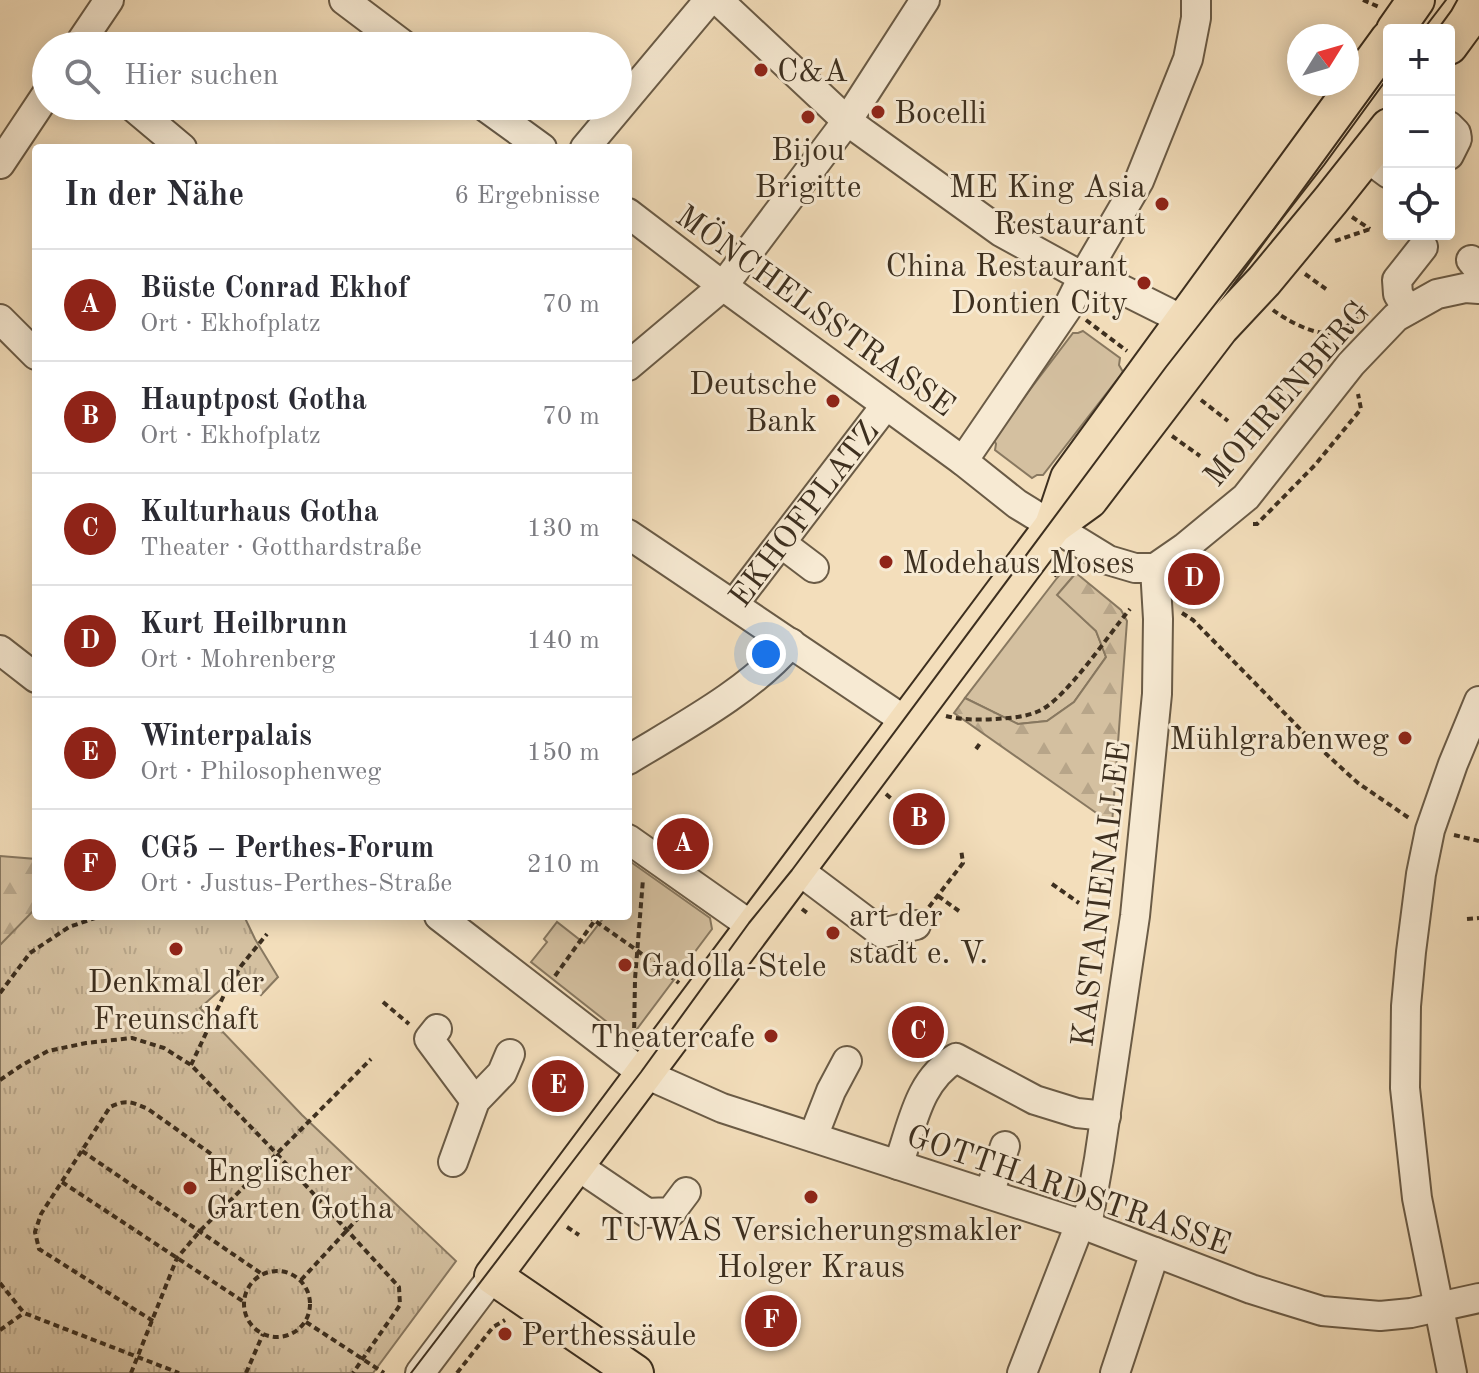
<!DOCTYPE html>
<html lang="de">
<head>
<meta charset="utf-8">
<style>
	body { margin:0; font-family:"Old Standard TT",serif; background:#f7f7f7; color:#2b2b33 }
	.controls { position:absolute; right:24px; top:24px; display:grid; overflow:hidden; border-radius:8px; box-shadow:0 4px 20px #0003 }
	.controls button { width:72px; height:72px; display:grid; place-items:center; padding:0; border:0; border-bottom:2px solid #e1e1e2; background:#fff; color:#2b2b33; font:40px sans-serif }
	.compass { position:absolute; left:1287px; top:24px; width:72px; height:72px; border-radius:50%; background:#fff; box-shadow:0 4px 20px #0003; rotate:53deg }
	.you { position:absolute; left:766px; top:654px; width:28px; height:28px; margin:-20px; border:6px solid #fff; border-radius:50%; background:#1a73e8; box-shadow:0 0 0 12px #1a73e833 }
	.badge { display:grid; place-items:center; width:52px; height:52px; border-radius:50%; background:#8f2418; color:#fff; font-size:26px; font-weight:700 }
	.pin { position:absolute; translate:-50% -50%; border:4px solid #fff; box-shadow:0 2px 8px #0006 }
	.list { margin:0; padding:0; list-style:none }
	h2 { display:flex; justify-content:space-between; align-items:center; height:104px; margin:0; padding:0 32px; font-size:34px }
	h2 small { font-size:26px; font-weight:400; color:#7c7c81 }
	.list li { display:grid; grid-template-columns:52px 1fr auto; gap:24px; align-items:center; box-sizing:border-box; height:112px; padding:0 32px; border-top:2px solid #e1e1e2 }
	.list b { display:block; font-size:30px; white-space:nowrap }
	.list p { margin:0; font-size:26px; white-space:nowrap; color:#7c7c81 }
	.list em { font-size:26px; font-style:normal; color:#7c7c81 }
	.icon { flex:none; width:44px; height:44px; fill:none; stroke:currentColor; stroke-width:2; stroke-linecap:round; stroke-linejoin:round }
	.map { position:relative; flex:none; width:1479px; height:1373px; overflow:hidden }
	.search { position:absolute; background:#fff; box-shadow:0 4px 20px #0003; left:32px; top:32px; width:600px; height:88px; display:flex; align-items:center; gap:20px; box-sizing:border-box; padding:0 28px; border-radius:44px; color:#7c7c81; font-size:30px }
	.panel { position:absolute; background:#fff; box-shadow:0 4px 20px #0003; left:32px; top:144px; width:600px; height:776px; border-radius:8px }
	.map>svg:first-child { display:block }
</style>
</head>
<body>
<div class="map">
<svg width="1479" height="1373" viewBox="0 0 1479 1373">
	<defs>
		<pattern id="forest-firs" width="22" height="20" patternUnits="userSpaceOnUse" patternTransform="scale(2)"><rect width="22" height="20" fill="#d4c0a0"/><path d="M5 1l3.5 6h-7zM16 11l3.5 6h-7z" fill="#b7a589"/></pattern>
		<pattern id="park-tufts" width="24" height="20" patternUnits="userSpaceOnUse" patternTransform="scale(2)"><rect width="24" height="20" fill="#d4c0a0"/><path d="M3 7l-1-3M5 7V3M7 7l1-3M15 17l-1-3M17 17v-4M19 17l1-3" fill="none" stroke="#b7a589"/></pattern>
	</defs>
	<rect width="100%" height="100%" fill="#f3debb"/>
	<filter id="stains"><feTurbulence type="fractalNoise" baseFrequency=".0025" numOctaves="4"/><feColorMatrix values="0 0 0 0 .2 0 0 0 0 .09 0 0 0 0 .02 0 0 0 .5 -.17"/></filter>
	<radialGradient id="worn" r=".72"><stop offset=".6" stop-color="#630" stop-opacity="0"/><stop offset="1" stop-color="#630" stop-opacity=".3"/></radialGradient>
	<!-- green -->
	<g fill="#d4c0a0" stroke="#887860" stroke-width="2">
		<path d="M1083,331L1120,358L1119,365L1123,372L1043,475H1037L1032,478L995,450L996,444L993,438L1073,333H1078Z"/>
		<path d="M1068,571L1076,573L1058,595L1096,631L1106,657L1074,702L1047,721L1018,724L965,698L1057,578L1062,572Z"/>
		<path d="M628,860L710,918L712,929L631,1037H626L531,962L547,942L544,939L557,922L584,943L605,916H628Z"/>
	</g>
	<!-- forest -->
	<g fill="url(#forest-firs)" stroke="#887860" stroke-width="2">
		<path d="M1076,573L1121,610L1127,621L1112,824L954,713L965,698L1018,724L1047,721L1074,702L1106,657L1096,631L1057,595Z"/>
		<path d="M0,856L36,859V916L0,972Z"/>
	</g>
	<!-- park -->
	<path fill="url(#park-tufts)" stroke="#887860" stroke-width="2" d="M36,910V916H244L255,939L278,977L261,995L238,974L200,1008L302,1115L456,1261L373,1373H0V945L33,911Z"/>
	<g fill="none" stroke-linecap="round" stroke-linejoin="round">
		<!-- minor casing -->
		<g stroke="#6a5b46" stroke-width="32">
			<g id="minor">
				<path d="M344,0L405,46"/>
				<path d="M718,0L847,121L1001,232L1083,277L1105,281L1169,313"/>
				<path d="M78,46L109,0"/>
				<path d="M132,106L182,148"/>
				<path d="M484,106L542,148"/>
				<path d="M1449,126L1456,133L1457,139L1449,155"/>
				<path d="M585,148L709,0"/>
				<path d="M1366,157L1389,174"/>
				<path d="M0,164L46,95"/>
				<path d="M628,213L723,286L963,461L1017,504L1108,560L1135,568H1155"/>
				<path d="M1471,260L1479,270"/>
				<path d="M1408,310L1398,294L1397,280L1423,247"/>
				<path d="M0,319L36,355"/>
				<path d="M628,366L723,286L847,121L925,0"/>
				<path d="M963,461L1068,307L1083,277L1139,181L1188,59L1196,18V0"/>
				<path d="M628,534L907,722"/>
				<path d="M781,543L814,568"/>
				<path d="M1155,568L1184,548L1246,497L1351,364L1396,317L1437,294L1465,288L1479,289"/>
				<path id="s1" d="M734,604L886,405"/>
				<path d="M0,650L36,678"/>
				<path d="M628,760C682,727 750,691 791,643"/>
				<path d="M628,839L753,927"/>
				<path d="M797,869L882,933L916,925"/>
				<path d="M439,916L641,1072L722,1108L1087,1226L1251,1289L1322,1311L1380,1316L1411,1313L1479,1298"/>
				<path d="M437,1029L429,1039L475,1101"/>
				<path d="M813,1137L831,1091L847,1061"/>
				<path d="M453,1162L475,1101L502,1073L510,1054"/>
				<path d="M576,1165L647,1213L671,1212L686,1192"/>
				<path d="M898,1165C913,1125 917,1082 956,1058L1035,1100L1077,1113L1106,1116"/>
				<path d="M989,1194L1005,1146"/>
				<path d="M1087,1226L1099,1159L1135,916L1157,694L1158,619L1155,568"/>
				<path d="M420,1373L493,1276"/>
				<path d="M1022,1373L1080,1224"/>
				<path d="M1115,1373L1155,1252"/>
				<path d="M1452,1373L1417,1198L1405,1088L1406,1006L1411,952L1421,874L1430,830L1453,764L1479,701"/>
			</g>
		</g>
		<!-- major casing -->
		<g stroke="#3d2f1f" stroke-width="40">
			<g id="major">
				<path d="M1395,30L1416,0"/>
				<path d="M1449,46L1468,20L1479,0"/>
				<path d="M1053,526L1089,500L1220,328L1264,281L1331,200L1389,127"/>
				<path d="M635,1373L493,1276L1053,526L1069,478L1389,39"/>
			</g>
		</g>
		<!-- path -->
		<g stroke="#3d2f1f" stroke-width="4" stroke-dasharray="6 4" stroke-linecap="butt">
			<path d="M1363,0L1379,7"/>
			<path d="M1352,217L1370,229"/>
			<path d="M1335,241L1370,229"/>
			<path d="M1305,274L1326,289"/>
			<path d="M1273,310C1286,320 1318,338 1335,332C1343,330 1351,323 1358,318"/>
			<path d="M1086,320L1127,351"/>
			<path d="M1201,400L1228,421"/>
			<path d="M1172,436L1200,456"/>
			<path d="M1253,524H1257L1315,465L1361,409L1358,394"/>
			<path d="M1054,576L1065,568L1074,567"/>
			<path d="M1182,613L1193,620L1310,739L1348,774L1358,783L1409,818"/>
			<path d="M946,716C962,720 979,720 996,719C1010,718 1026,717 1039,711C1066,699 1109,634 1130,609"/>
			<path d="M976,749L981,742"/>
			<path d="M886,794L893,800"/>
			<path d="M1454,835L1479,841"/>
			<path d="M1052,884L1079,903"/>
			<path d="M938,896L959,911"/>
			<path d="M929,907L963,863L961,849"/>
			<path d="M802,909L810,915"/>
			<path d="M588,916L638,951L679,983"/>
			<path d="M1467,919L1479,918"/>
			<path d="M555,976L598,916"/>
			<path d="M0,993L30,953L69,927L101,916"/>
			<path d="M383,1002L409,1024"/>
			<path d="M634,1038L635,979L643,879"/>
			<path d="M191,1065L224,995L241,966L267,934"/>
			<path d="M0,1080L22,1065L48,1051L86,1043L132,1038L164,1048L191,1065L277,1154L399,1287L400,1305L353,1373"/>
			<path d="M82,1151L262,1274"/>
			<path d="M62,1182L244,1302"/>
			<path d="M567,1227L579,1235"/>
			<circle cx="277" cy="1304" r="33"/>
			<path d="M301,1280L374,1201"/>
			<path d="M0,1283L24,1313L179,1373"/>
			<path d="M153,1321L39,1249L35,1232L41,1214L110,1107C126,1099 132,1102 148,1109L249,1181"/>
			<path d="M306,1322L384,1373"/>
			<path d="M0,1330L24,1313"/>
			<path d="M131,1373L177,1258L200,1231L371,1059"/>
			<path d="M246,1373L263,1334"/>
			<path d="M457,1373L493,1327L505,1320"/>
		</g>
		<!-- minor -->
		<use href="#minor" stroke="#f7ead3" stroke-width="28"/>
		<!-- major -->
		<use href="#major" stroke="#f3debb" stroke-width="36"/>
		<!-- tram -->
		<g stroke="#3d2f1f" stroke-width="2">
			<path d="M1423,30L1446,0"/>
			<path d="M411,1373L641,1072L749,923L792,870L1166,367L1324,165L1389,76"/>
		</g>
	</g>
	<!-- markers -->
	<g fill="#8f2418" stroke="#f7ead3" stroke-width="3">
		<circle cx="761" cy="70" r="8"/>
		<circle cx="878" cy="112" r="8"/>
		<circle cx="808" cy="117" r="8"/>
		<circle cx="1162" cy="204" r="8"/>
		<circle cx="1144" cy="283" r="8"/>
		<circle cx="833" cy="401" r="8"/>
		<circle cx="886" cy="562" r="8"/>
		<circle cx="1405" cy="738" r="8"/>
		<circle cx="833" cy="933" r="8"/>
		<circle cx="176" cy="949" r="8"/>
		<circle cx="625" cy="965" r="8"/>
		<circle cx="771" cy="1036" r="8"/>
		<circle cx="190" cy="1188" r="8"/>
		<circle cx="811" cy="1197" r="8"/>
		<circle cx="505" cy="1334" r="8"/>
	</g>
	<g text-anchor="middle" stroke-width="6" stroke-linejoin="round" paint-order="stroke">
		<!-- poi labels -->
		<g font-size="32" fill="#3d2f1f" stroke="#f7ead3" text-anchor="start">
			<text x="777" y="81">C&amp;A</text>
			<text x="894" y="123">Bocelli</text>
			<text x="808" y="160" text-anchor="middle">Bijou<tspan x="808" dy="37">Brigitte</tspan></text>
			<text x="1146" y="197" text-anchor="end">ME King Asia<tspan x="1146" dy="37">Restaurant</tspan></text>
			<text x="1128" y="276" text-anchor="end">China Restaurant<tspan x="1128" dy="37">Dontien City</tspan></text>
			<text x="817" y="394" text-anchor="end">Deutsche<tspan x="817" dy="37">Bank</tspan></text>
			<text x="902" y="573">Modehaus Moses</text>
			<text x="1389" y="749" text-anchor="end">Mühlgrabenweg</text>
			<text x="849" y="926">art der<tspan x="849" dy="37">stadt e. V.</tspan></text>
			<text x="641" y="976">Gadolla-Stele</text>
			<text x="176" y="992" text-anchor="middle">Denkmal der<tspan x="176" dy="37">Freunschaft</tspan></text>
			<text x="755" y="1047" text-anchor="end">Theatercafe</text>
			<text x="206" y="1181">Englischer<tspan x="206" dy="37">Garten Gotha</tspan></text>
			<text x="811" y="1240" text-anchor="middle">TUWAS Versicherungsmakler<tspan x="811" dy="37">Holger Kraus</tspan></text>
			<text x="521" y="1345">Perthessäule</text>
		</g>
		<!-- street labels -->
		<g font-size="32" fill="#3d2f1f" stroke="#f7ead3">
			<text transform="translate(816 310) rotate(36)" y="11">MÖNCHELSSTRASSE</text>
			<text transform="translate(1286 393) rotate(-49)" y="11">MOHRENBERG</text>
			<text dy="11" stroke="none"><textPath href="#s1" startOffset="114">EKHOFPLATZ</textPath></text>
			<text transform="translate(1100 894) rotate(-83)" y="11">KASTANIENALLEE</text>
			<text transform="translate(1069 1189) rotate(19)" y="11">GOTTHARDSTRASSE</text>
		</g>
	</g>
	<rect width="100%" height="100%" filter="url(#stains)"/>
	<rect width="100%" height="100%" fill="url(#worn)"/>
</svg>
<div class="controls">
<button>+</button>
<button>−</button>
<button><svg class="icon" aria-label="locate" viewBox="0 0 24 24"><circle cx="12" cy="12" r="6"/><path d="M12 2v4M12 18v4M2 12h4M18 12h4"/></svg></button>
</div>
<svg class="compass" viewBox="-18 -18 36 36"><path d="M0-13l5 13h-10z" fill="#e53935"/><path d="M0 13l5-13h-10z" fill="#7c7c81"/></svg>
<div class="you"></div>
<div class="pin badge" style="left:683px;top:844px">A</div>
<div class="pin badge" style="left:919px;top:819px">B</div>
<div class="pin badge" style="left:918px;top:1032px">C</div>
<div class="pin badge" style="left:1194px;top:579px">D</div>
<div class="pin badge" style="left:558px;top:1086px">E</div>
<div class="pin badge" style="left:771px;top:1321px">F</div>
<div class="search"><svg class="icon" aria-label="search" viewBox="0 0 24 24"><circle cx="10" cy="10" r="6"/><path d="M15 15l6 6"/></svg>Hier suchen</div>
<section class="panel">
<h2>In der Nähe<small>6 Ergebnisse</small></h2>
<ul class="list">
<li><span class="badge">A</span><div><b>Büste Conrad Ekhof</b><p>Ort · Ekhofplatz</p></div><em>70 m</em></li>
<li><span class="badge">B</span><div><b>Hauptpost Gotha</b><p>Ort · Ekhofplatz</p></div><em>70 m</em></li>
<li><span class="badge">C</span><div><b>Kulturhaus Gotha</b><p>Theater · Gotthardstraße</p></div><em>130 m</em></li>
<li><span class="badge">D</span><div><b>Kurt Heilbrunn</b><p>Ort · Mohrenberg</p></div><em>140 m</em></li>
<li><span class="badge">E</span><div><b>Winterpalais</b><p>Ort · Philosophenweg</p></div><em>150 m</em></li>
<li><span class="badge">F</span><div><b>CG5 – Perthes-Forum</b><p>Ort · Justus-Perthes-Straße</p></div><em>210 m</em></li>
</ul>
</section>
</div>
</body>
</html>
